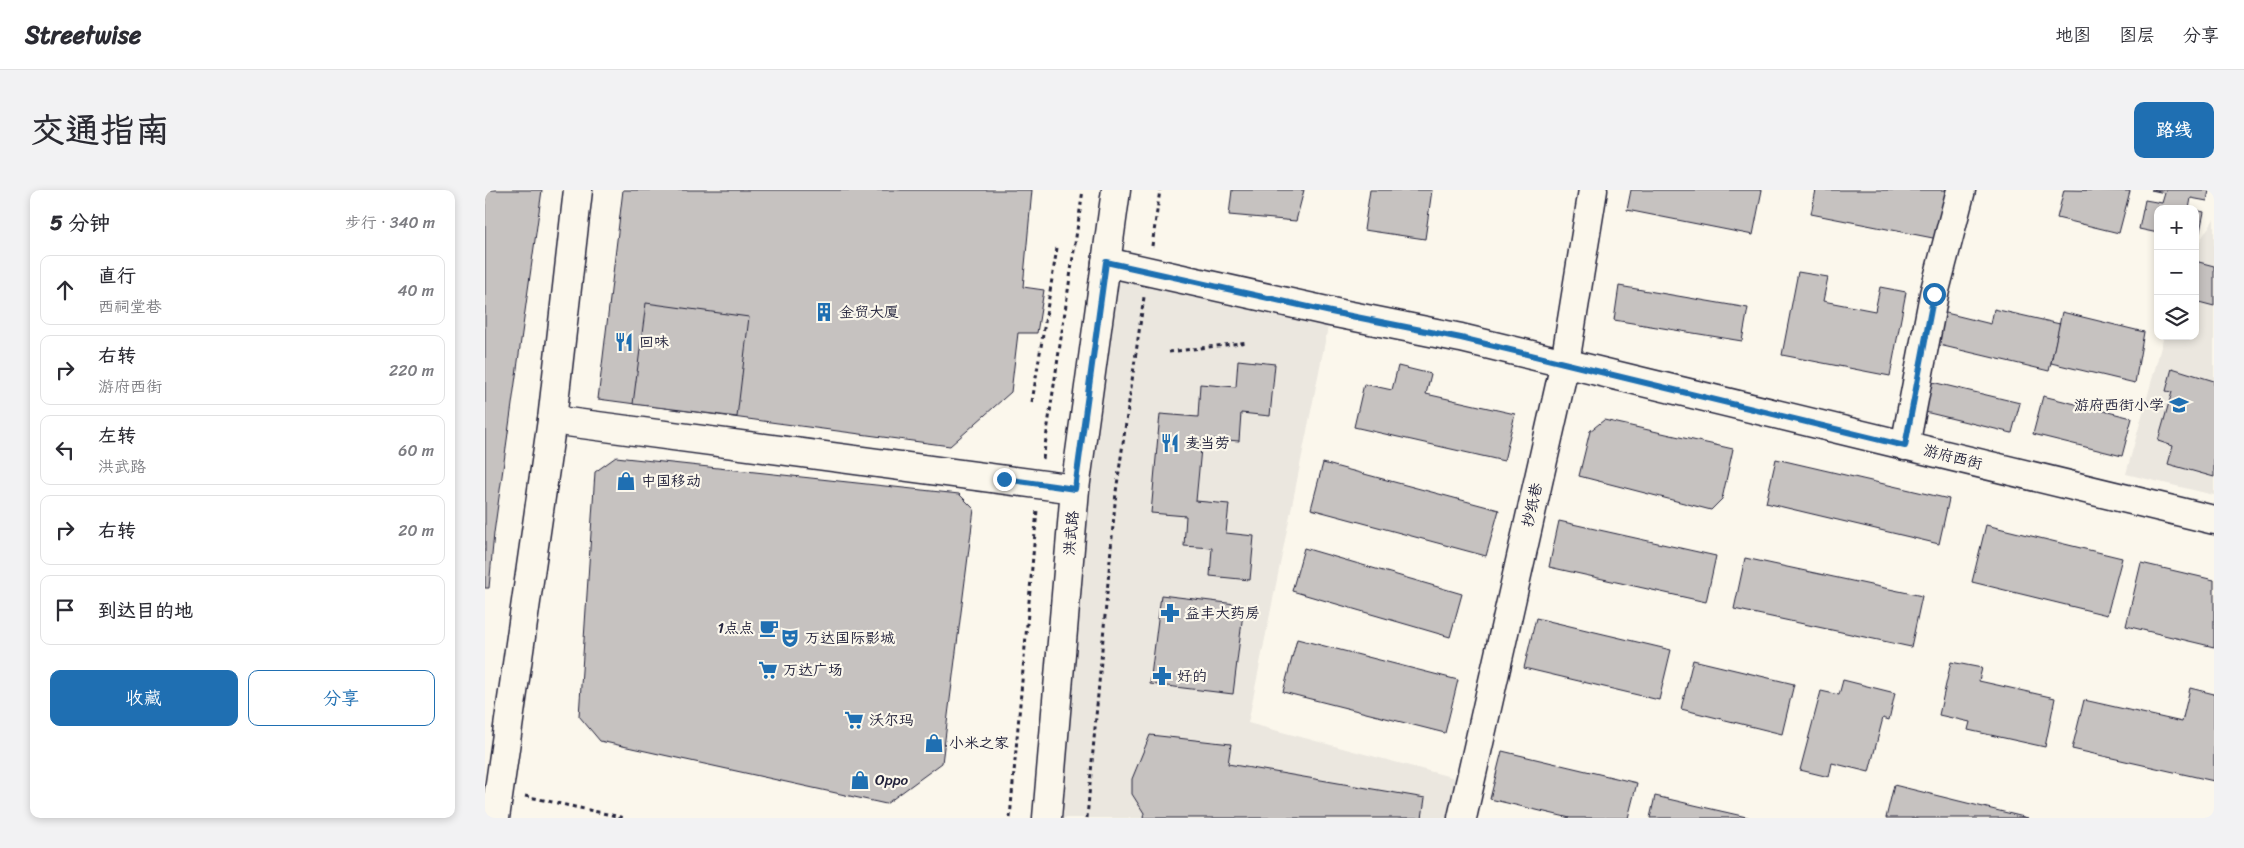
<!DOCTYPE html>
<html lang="zh">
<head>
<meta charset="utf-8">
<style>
	body { margin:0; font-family:Sriracha,"LXGW WenKai TC",sans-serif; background:#f2f2f3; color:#2b2b33 }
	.controls { position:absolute; right:15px; top:15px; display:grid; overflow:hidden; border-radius:10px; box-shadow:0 2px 8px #0003 }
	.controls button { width:45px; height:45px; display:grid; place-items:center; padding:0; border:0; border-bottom:1px solid #e1e1e2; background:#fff; color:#2b2b33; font:25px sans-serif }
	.stop { position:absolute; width:15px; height:15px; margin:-11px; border:4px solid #1f6fb2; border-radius:50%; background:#fff }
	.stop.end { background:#1f6fb2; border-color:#fff; box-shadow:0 1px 5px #0008 }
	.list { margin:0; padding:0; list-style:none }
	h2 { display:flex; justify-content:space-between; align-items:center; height:65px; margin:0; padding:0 20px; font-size:21px }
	h2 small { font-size:16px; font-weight:400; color:#7c7c81 }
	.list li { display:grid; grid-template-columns:32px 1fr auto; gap:15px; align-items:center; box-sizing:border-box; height:70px; margin:0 10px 10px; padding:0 10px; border:1px solid #e1e1e2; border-radius:10px }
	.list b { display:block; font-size:19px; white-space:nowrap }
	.list p { margin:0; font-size:16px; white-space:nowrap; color:#7c7c81 }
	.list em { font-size:16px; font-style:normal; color:#7c7c81 }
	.actions { display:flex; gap:10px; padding:15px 20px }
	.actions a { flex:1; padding:11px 0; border:1px solid #1f6fb2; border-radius:10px; text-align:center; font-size:18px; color:#1f6fb2 }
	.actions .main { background:#1f6fb2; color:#fff }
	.icon { flex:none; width:28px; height:28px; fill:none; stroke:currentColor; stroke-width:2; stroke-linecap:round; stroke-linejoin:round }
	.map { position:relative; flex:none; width:1729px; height:628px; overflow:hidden; border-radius:10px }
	header { display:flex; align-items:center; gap:30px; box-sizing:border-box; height:70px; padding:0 25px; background:#fff; border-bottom:1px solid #e1e1e2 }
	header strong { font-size:24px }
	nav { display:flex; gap:28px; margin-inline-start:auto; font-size:18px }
	.intro { display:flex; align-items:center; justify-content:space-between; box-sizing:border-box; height:120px; padding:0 30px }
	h1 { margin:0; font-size:35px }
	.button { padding:12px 22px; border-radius:10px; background:#1f6fb2; color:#fff; font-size:18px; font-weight:700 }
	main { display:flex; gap:30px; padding:0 30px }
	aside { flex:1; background:#fff; border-radius:10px; box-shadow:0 2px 8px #0003 }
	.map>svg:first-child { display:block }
</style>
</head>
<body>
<header>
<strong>Streetwise</strong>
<nav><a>地图</a><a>图层</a><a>分享</a></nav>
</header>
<div class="intro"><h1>交通指南</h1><a class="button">路线</a></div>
<main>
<aside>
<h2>5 分钟<small>步行 · 340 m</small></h2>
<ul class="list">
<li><svg class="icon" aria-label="ahead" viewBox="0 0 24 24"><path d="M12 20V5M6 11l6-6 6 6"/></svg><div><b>直行</b><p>西祠堂巷</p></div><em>40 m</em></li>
<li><svg class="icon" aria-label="right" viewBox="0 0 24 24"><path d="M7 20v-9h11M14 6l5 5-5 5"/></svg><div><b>右转</b><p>游府西街</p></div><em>220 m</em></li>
<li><svg class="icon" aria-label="left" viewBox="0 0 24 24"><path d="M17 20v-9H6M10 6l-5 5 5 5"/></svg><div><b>左转</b><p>洪武路</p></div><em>60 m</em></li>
<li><svg class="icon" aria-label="right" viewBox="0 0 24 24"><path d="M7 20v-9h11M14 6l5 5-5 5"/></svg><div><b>右转</b></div><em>20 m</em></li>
<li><svg class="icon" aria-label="arrive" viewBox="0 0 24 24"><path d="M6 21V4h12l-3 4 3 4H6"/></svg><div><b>到达目的地</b></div></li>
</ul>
<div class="actions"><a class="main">收藏</a><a>分享</a></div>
</aside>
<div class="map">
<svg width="1729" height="628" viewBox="0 0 1729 628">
	<rect width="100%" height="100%" fill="#fbf7ec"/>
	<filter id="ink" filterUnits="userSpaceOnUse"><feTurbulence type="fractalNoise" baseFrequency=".02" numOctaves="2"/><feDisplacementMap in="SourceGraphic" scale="10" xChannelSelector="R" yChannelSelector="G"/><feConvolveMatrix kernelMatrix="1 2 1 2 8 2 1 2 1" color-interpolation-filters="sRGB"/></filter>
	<g filter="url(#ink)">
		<!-- built -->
		<g fill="#ebe7df">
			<path d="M1729,29V305L1641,284L1679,146H1710V58Z"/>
			<path d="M621,72L846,122L763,533L985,592L977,628H562Z"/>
		</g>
		<!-- building -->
		<g fill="#c6c2c0" stroke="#22223b">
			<path d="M0,0H57L9,343L4,398H0Z"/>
			<path d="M138,0H547L538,97L559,100L552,143H533L526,202L465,256L113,209Z"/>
			<path d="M747,0H819L811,31L744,25Z"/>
			<path d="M885,0H947L940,49L879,40Z"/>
			<path d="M1146,0H1277L1268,45L1142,20Z"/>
			<path d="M1331,0H1462L1453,49L1326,24Z"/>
			<path d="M1579,0L1645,1L1634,43L1572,28Z"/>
			<path d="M1666,0H1724L1722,11L1706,8L1704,19H1673V43L1654,39L1660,10L1677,13L1680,3Z"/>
			<path d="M1710,20L1719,22L1713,51L1710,50Z"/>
			<path d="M1710,71L1729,76V116L1710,111Z"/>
			<path d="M1313,82L1343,87L1338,111L1390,121L1395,97L1421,102L1405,186L1297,165Z"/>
			<path d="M1134,96L1263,118L1257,151L1129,130Z"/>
			<path d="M161,113L264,127L252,227L148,214Z"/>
			<path d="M1509,119L1575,134L1564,181L1450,154L1457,122L1506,134Z"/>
			<path d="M1577,122L1659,142L1650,193L1566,173Z"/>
			<path d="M753,170L790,174L785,226L756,223L754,251L717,248L711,311L744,314L741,343L769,346L765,390L725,386L727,358L699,356L701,326L666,323L675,224L713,227L715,194L751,197Z"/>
			<path d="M913,176L946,184L941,204L1030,224L1019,271L869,237L879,194L907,200Z"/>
			<path d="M1687,178L1729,191V287L1683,274L1688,256L1673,251L1687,202L1681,201Z"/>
			<path d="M1447,192L1535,213L1527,243L1440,222Z"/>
			<path d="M1558,206L1647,228L1637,266L1548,244Z"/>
			<path d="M1119,230L1248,259L1237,309L1226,320L1094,286L1105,241Z"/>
			<path d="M131,267L474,304L489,319L457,573L401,614L115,551L94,526L110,282Z"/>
			<path d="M1291,269L1464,309L1454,354L1281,313Z"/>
			<path d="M838,273L1014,320L1001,366L826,319Z"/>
			<path d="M1074,331L1231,366L1221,412L1064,377Z"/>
			<path d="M1501,335L1637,368L1622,425L1487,392Z"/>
			<path d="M819,358L977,404L965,447L807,401Z"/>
			<path d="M1260,368L1437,406L1426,457L1249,419Z"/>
			<path d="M1656,373L1729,390V457L1641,436Z"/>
			<path d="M676,405L759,415L748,504L665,494Z"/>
			<path d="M1051,428L1186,460L1174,510L1039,478Z"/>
			<path d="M812,449L973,490L960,543L798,502Z"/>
			<path d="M1208,470L1309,494L1297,544L1196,519Z"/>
			<path d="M1466,472L1497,478L1494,491L1570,508L1560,557L1483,540L1485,532L1454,525Z"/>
			<path d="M1358,490L1410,503L1404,530L1398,528L1384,582L1347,573L1344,587L1315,580L1336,501L1354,505Z"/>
			<path d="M1705,498L1729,504V591L1587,559L1599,510L1697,532Z"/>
			<path d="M665,545L746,554L743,574L940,608L937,628H658L659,623L647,604V589Z"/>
			<path d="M1017,561L1152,593L1143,628H1085L1005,609Z"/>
			<path d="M1409,595L1543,628H1401Z"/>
			<path d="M1170,606L1266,628H1165Z"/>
		</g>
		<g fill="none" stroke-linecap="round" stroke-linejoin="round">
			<!-- minor casing -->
			<g stroke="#22223b" stroke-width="31">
				<g id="minor">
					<path d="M621,72L846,122L976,148L1729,330"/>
					<path d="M67,230L590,299"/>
					<path d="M1420,256L1449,104L1476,0"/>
					<path d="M10,628L67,230L93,0"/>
					<path d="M977,628L1080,173L1108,0"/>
				</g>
			</g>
			<!-- major casing -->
			<g stroke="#22223b" stroke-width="31">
				<path id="major" d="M562,628L590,299L631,0"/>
			</g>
			<!-- path -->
			<g stroke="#22223b" stroke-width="3" stroke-dasharray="4 4" stroke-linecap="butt">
				<path d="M667,56L675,0"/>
				<path d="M684,162L763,152"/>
				<path d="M547,212L572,58"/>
				<path d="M558,269L598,0"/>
				<path d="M40,606L140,628"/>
				<path d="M525,628L552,320"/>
				<path d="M602,628L631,302L659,107"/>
			</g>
			<!-- minor -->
			<use href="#minor" stroke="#fbf7ec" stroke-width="28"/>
			<!-- major -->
			<use href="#major" stroke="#fbf7ec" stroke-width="28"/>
		</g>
	</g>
	<g fill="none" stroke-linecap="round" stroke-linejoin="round" filter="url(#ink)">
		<!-- route -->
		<path stroke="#1f6fb2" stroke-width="6" d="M519,289L590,299L621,72L846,122L976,148L1420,256L1449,104"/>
	</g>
	<!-- icons -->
	<defs>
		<g id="building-bare" transform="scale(1.5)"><path d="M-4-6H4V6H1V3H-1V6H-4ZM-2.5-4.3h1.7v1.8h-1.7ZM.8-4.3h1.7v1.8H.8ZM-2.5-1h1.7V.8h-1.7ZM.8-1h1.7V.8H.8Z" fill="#1f6fb2" stroke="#fbf7ec" stroke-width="2.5" paint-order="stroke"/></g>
		<g id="restaurant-bare" transform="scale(1.5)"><path d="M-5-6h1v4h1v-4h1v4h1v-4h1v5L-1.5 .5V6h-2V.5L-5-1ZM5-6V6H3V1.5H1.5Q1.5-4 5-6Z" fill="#1f6fb2" stroke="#fbf7ec" stroke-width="2.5" paint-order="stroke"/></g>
		<g id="school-bare" transform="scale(1.5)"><path d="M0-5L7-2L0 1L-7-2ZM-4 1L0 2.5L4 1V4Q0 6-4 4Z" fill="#1f6fb2" stroke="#fbf7ec" stroke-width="2.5" paint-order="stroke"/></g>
		<g id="shop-bare" transform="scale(1.5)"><path d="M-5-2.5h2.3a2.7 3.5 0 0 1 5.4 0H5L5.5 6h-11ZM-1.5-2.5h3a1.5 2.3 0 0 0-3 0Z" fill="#1f6fb2" stroke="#fbf7ec" stroke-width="2.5" paint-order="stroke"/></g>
		<g id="pharmacy-bare" transform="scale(1.5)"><path d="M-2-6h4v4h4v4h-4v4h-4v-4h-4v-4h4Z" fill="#1f6fb2" stroke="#fbf7ec" stroke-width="2.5" paint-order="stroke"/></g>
		<g id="cafe-bare" transform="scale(1.5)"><path d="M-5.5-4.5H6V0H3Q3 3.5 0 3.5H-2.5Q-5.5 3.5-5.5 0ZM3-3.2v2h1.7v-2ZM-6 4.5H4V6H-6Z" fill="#1f6fb2" stroke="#fbf7ec" stroke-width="2.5" paint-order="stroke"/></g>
		<g id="theatre-bare" transform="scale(1.5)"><path d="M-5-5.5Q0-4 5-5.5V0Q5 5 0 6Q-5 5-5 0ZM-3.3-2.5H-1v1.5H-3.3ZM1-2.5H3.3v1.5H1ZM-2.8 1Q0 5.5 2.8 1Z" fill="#1f6fb2" stroke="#fbf7ec" stroke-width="2.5" paint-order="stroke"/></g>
		<g id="supermarket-bare" transform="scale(1.5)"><path d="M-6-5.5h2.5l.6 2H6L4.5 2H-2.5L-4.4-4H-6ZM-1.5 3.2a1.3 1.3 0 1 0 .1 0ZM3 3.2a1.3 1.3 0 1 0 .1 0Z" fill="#1f6fb2" stroke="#fbf7ec" stroke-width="2.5" paint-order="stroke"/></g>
	</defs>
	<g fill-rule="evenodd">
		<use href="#building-bare" x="339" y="122"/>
		<use href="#restaurant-bare" x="139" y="152"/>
		<use href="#school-bare" x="1694" y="215"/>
		<use href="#restaurant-bare" x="685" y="253"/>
		<use href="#shop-bare" x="141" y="291"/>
		<use href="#pharmacy-bare" x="685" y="423"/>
		<use href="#cafe-bare" x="284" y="438"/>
		<use href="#theatre-bare" x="305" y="448"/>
		<use href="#supermarket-bare" x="283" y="480"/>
		<use href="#pharmacy-bare" x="677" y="486"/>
		<use href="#supermarket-bare" x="369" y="530"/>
		<use href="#shop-bare" x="449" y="553"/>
		<use href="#shop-bare" x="375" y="590"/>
	</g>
	<g text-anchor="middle" stroke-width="4.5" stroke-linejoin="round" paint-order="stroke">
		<!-- poi labels -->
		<g font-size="15" fill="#22223b" stroke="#fbf7ec" text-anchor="start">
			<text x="354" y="127">金贸大厦</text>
			<text x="154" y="157">回味</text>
			<text x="1679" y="220" text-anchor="end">游府西街小学</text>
			<text x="700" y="258">麦当劳</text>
			<text x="156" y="296">中国移动</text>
			<text x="700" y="428">益丰大药房</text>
			<text x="269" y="443" text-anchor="end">1点点</text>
			<text x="320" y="453">万达国际影城</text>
			<text x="298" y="485">万达广场</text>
			<text x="692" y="491">好的</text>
			<text x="384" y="535">沃尔玛</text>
			<text x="464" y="558">小米之家</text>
			<text x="390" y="595">Oppo</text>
		</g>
		<!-- street labels -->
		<g font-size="15" fill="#22223b" stroke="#fbf7ec">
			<text transform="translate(1468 267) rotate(14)" y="5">游府西街</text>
			<text transform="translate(1047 315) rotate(-77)" y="5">抄纸巷</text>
			<text transform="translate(586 343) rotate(-85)" y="5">洪武路</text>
		</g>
	</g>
</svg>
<div class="controls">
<button>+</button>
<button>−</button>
<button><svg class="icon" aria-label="layers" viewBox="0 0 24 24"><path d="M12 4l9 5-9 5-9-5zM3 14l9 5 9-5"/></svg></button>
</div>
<div class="stop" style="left:1449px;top:104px"></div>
<div class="stop end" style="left:519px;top:289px"></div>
</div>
</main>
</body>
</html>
